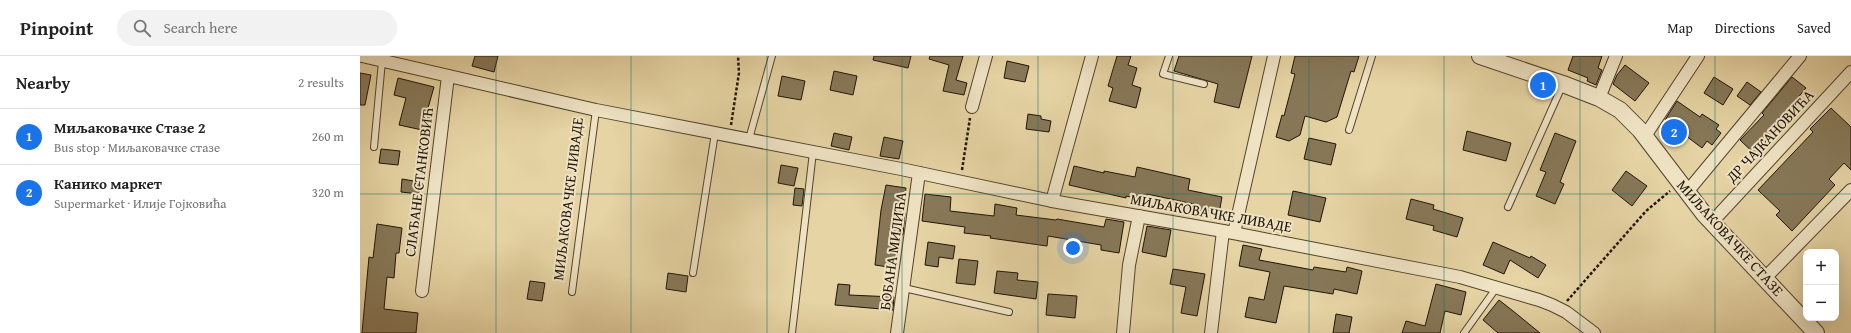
<!DOCTYPE html>
<html lang="en">
<head>
<meta charset="utf-8">
<style>
	body { margin:0; font-family:"Gentium Book Plus",serif; background:#f2f2f2; color:#222 }
	.controls { position:absolute; right:12px; bottom:12px; display:grid; overflow:hidden; border-radius:8px; box-shadow:0 4px 16px #0002 }
	.controls button { width:36px; height:36px; display:grid; place-items:center; padding:0; border:0; border-bottom:1px solid #e0e0e0; background:#fff; color:#222; font:20px sans-serif }
	.you { position:absolute; left:713px; top:192px; width:14px; height:14px; margin:-10px; border:3px solid #fff; border-radius:50%; background:#1a73e8; box-shadow:0 0 0 6px #1a73e833 }
	.badge { display:grid; place-items:center; width:26px; height:26px; border-radius:50%; background:#1a73e8; color:#fff; font-size:13px; font-weight:700 }
	.pin { position:absolute; translate:-50% -50%; border:2px solid #fff; box-shadow:0 1px 4px #0006 }
	.list { margin:0; padding:0; list-style:none }
	h2 { display:flex; justify-content:space-between; align-items:center; height:52px; margin:0; padding:0 16px; font-size:17px }
	h2 small { font-size:13px; font-weight:400; color:#767676 }
	.list li { display:grid; grid-template-columns:26px 1fr auto; gap:12px; align-items:center; box-sizing:border-box; height:56px; padding:0 16px; border-top:1px solid #e0e0e0 }
	.list b { display:block; font-size:15px; white-space:nowrap }
	.list p { margin:0; font-size:13px; white-space:nowrap; color:#767676 }
	.list em { font-size:13px; font-style:normal; color:#767676 }
	.icon { flex:none; width:22px; height:22px; fill:none; stroke:currentColor; stroke-width:2; stroke-linecap:round; stroke-linejoin:round }
	.map { position:relative; flex:none; width:1491px; height:277px; overflow:hidden }
	header { display:flex; align-items:center; gap:24px; box-sizing:border-box; height:56px; padding:0 20px; background:#fff; border-bottom:1px solid #e0e0e0 }
	header strong { font-size:19px }
	nav { display:flex; gap:22px; margin-inline-start:auto; font-size:14px }
	.search { width:280px; height:36px; background:#f2f2f2; display:flex; align-items:center; gap:10px; box-sizing:border-box; padding:0 14px; border-radius:22px; color:#767676; font-size:15px }
	main { display:flex }
	aside { flex:1; background:#fff }
	.map>svg:first-child { display:block }
</style>
</head>
<body>
<header>
<strong>Pinpoint</strong>
<div class="search"><svg class="icon" aria-label="search" viewBox="0 0 24 24"><circle cx="10" cy="10" r="6"/><path d="M15 15l6 6"/></svg>Search here</div>
<nav><a>Map</a><a>Directions</a><a>Saved</a></nav>
</header>
<main>
<aside>
<h2>Nearby<small>2 results</small></h2>
<ul class="list">
<li><span class="badge">1</span><div><b>Миљаковачке Стазе 2</b><p>Bus stop · Миљаковачке стазе</p></div><em>260 m</em></li>
<li><span class="badge">2</span><div><b>Канико маркет</b><p>Supermarket · Илије Гојковића</p></div><em>320 m</em></li>
</ul>
</aside>
<div class="map">
<svg width="1491" height="277" viewBox="0 0 1491 277">
	<rect width="100%" height="100%" fill="#e6d4a4"/>
	<filter id="stains"><feTurbulence type="fractalNoise" baseFrequency=".005" numOctaves="4"/><feColorMatrix values="0 0 0 0 .2 0 0 0 0 .09 0 0 0 0 .02 0 0 0 .5 -.17"/></filter>
	<radialGradient id="worn" r=".72"><stop offset=".6" stop-color="#630" stop-opacity="0"/><stop offset="1" stop-color="#630" stop-opacity=".3"/></radialGradient>
	<!-- building -->
	<g fill="#877858" stroke="#201406">
		<path d="M115,0H138L134,16L112,10Z"/>
		<path d="M514,0H551L548,12L513,4Z"/>
		<path d="M570,0H603L596,24L607,27L604,39L583,35L589,9L569,3Z"/>
		<path d="M757,0H771L768,9L777,12L772,29L781,32L776,52L749,45L753,32L748,30Z"/>
		<path d="M819,0H892L879,52L854,46L858,28L814,15Z"/>
		<path d="M935,0H999L994,16L991,15L977,61L966,66L945,60L940,79L929,85L916,81L922,59L924,60L935,18L931,17Z"/>
		<path d="M1213,0H1242L1238,12L1242,14L1236,29L1227,25L1228,22L1208,14Z"/>
		<path d="M647,5L669,10L665,26L644,22Z"/>
		<path d="M1265,9L1289,27L1275,45L1253,28L1257,19Z"/>
		<path d="M474,15L497,20L493,39L470,34Z"/>
		<path d="M0,17L11,19L5,49H0Z"/>
		<path d="M422,20L445,25L441,44L418,40Z"/>
		<path d="M1354,21L1373,33L1363,49L1344,37Z"/>
		<path d="M1432,21L1446,32L1411,74L1414,76L1405,86L1407,88L1397,100L1380,84L1404,59L1402,57Z"/>
		<path d="M38,22L74,31L68,52L73,53L67,75L39,69L46,42L34,39Z"/>
		<path d="M1387,26L1401,36L1390,49L1377,40Z"/>
		<path d="M1317,45L1340,61L1342,58L1359,69L1356,73L1361,77L1352,89L1347,85L1342,92L1305,64Z"/>
		<path d="M1471,52L1491,71V114L1484,107L1469,123L1475,129L1432,175L1416,159L1420,155L1398,134L1453,76L1450,73Z"/>
		<path d="M668,58L681,60V63L691,65L689,76L666,73Z"/>
		<path d="M1107,75L1151,87L1146,105L1103,94Z"/>
		<path d="M474,77L492,81L489,94L471,90Z"/>
		<path d="M1195,77L1216,85L1200,126L1204,128L1195,148L1176,140L1186,116L1180,114Z"/>
		<path d="M524,81L543,85L539,103L520,100Z"/>
		<path d="M949,82L976,88L971,109L944,103Z"/>
		<path d="M21,93L40,95L38,109L19,107Z"/>
		<path d="M421,109L438,112L434,130L418,127Z"/>
		<path d="M714,110L744,117V115L775,121L777,111L830,123L828,134L862,141L859,158L833,154L834,148L787,138L786,144L766,140V142L709,129Z"/>
		<path d="M1266,115L1287,130L1272,150L1252,134Z"/>
		<path d="M42,123L60,126L59,138L41,136Z"/>
		<path d="M526,129L546,132L542,156L545,157L543,179L540,178L535,212L515,209L521,154Z"/>
		<path d="M435,132L444,133L442,150L433,149Z"/>
		<path d="M933,135L966,142L960,166L928,159Z"/>
		<path d="M565,138L591,141L590,155L634,160L635,148L657,152L656,159L696,164L697,163L744,171L746,163L764,166L759,197L741,194V189L688,180L687,190L630,182L631,180L604,177L605,171L562,165Z"/>
		<path d="M1051,143L1074,149L1073,153L1103,162L1097,181L1073,174L1074,170L1046,163Z"/>
		<path d="M17,168L42,172L39,197H36L34,222L27,221L24,253L58,257L56,277H2L9,201L13,202Z"/>
		<path d="M787,170L811,174L806,201L782,196Z"/>
		<path d="M568,186L595,190L593,203L579,201L578,211L565,209Z"/>
		<path d="M1133,186L1170,202L1171,200L1186,209L1178,222L1150,204L1144,218L1123,209Z"/>
		<path d="M883,189L902,193L899,204L953,214L954,211L986,216L987,211L1002,215L997,238L974,233L973,238L924,230L916,267L885,261L889,241L904,244L910,216L879,210Z"/>
		<path d="M599,203L618,205L615,229L596,227Z"/>
		<path d="M813,213L845,218L837,260L821,257L826,231L810,228Z"/>
		<path d="M637,215L658,217L657,224L678,226L676,243L634,237Z"/>
		<path d="M308,217L328,220L326,236L306,233Z"/>
		<path d="M170,225L185,227L182,245L167,243Z"/>
		<path d="M478,228L490,229L489,239L534,241L533,254L475,249Z"/>
		<path d="M1076,228L1106,236L1101,259L1085,255L1080,277H1042L1046,265L1065,270Z"/>
		<path d="M688,238L717,240L715,262L686,259Z"/>
		<path d="M1139,244L1153,255L1180,277H1138L1123,264Z"/>
		<path d="M976,258L992,261L989,277H973Z"/>
	</g>
	<g fill="none" stroke-linecap="round" stroke-linejoin="round">
		<!-- service casing -->
		<g stroke="#52442e" stroke-width="8">
			<g id="service">
				<path d="M809,0L803,18L844,28"/>
				<path d="M989,74L1012,0"/>
				<path d="M389,83L412,0"/>
				<path d="M14,91L22,5"/>
				<path d="M1148,151L1203,28"/>
				<path d="M333,217L355,77"/>
				<path d="M544,232L649,256"/>
				<path d="M212,236L236,54"/>
				<path d="M432,277L453,96"/>
				<path d="M1104,277L1137,231"/>
			</g>
		</g>
		<!-- minor casing -->
		<g stroke="#52442e" stroke-width="14">
			<g id="minor">
				<path d="M2,0L236,54L541,113L692,145L863,175L1100,221L1179,244L1192,249L1206,256L1234,277"/>
				<path d="M1239,42L1256,0"/>
				<path d="M612,51L626,0"/>
				<path d="M1285,80L1338,0"/>
				<path d="M1327,136L1440,0"/>
				<path d="M692,145L732,0"/>
				<path d="M1352,166L1491,16"/>
				<path d="M874,177L914,0"/>
				<path d="M1405,222L1491,134"/>
				<path d="M62,235L88,20"/>
				<path d="M537,277L559,117"/>
				<path d="M763,277L769,209L779,160"/>
				<path d="M851,277L863,175"/>
			</g>
		</g>
		<!-- tertiary casing -->
		<g stroke="#52442e" stroke-width="18">
			<path id="tertiary" d="M1120,0L1203,28L1239,42L1260,54L1280,74L1344,158L1456,277"/>
		</g>
		<!-- path -->
		<g stroke="#201406" stroke-width="2.5" stroke-dasharray="3 2" stroke-linecap="butt">
			<path d="M371,69L379,17L378,0"/>
			<path d="M602,114L610,62"/>
			<path d="M1207,245L1286,155L1310,135"/>
		</g>
		<!-- service -->
		<use href="#service" stroke="#efe3c4" stroke-width="6"/>
		<!-- minor -->
		<use href="#minor" stroke="#efe3c4" stroke-width="12"/>
		<!-- tertiary -->
		<use href="#tertiary" stroke="#efe3c4" stroke-width="16"/>
	</g>
	<!-- grid -->
	<path fill="none" stroke="#0f766e" stroke-width="1" stroke-opacity="0.55" d="M136,0V277M271,0V277M407,0V277M542,0V277M678,0V277M813,0V277M949,0V277M1084,0V277M1220,0V277M1355,0V277M0,138H1491"/>
	<g text-anchor="middle" stroke-width="4" stroke-linejoin="round" paint-order="stroke">
		<!-- street labels -->
		<g font-size="15" fill="#201406" stroke="#efe3c4">
			<text transform="translate(1410 80) rotate(-47)" y="5">ДР ЧАЈКАНОВИЋА</text>
			<text transform="translate(59 126) rotate(-83)" y="5">СЛАЂАНЕ СТАНКОВИЋ</text>
			<text transform="translate(208 143) rotate(-83)" y="5">МИЉАКОВАЧКЕ ЛИВАДЕ</text>
			<text transform="translate(851 157) rotate(10)" y="5">МИЉАКОВАЧКЕ ЛИВАДЕ</text>
			<text transform="translate(1370 182) rotate(48)" y="5">МИЉАКОВАЧКЕ СТАЗЕ</text>
			<text transform="translate(533 195) rotate(-82)" y="5">БОБАНА МИЛИЋА</text>
		</g>
	</g>
	<rect width="100%" height="100%" filter="url(#stains)"/>
	<rect width="100%" height="100%" fill="url(#worn)"/>
</svg>
<div class="controls">
<button>+</button>
<button>−</button>
</div>
<div class="you"></div>
<div class="pin badge" style="left:1183px;top:29px">1</div>
<div class="pin badge" style="left:1314px;top:76px">2</div>
</div>
</main>
</body>
</html>
